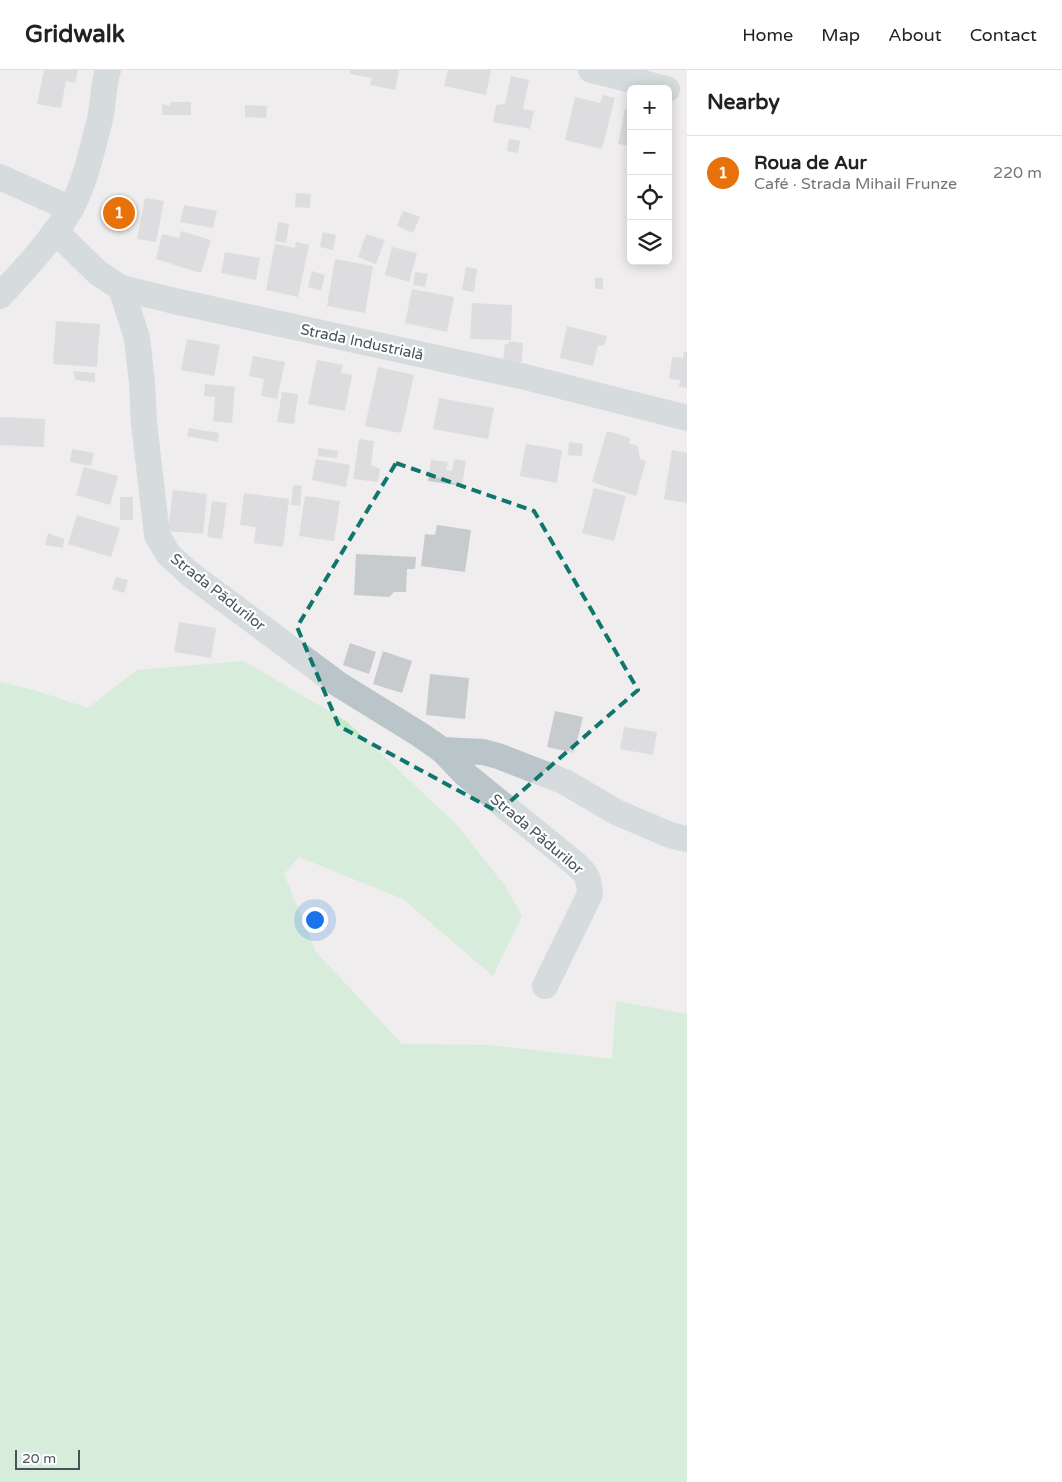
<!DOCTYPE html>
<html lang="en">
<head>
<meta charset="utf-8">
<style>
	body { margin:0; font-family:"Varela Round",sans-serif; background:#f6f6f6; color:#222 }
	.controls { position:absolute; right:15px; top:15px; display:grid; overflow:hidden; border-radius:8px; box-shadow:0 2px 12px #0003 }
	.controls button { width:45px; height:45px; display:grid; place-items:center; padding:0; border:0; border-bottom:1px solid #e0e0e0; background:#fff; color:#222; font:25px sans-serif }
	.scale { position:absolute; left:15px; bottom:12px; width:65px; box-sizing:border-box; padding-left:5px; border:2px solid #465459; border-top:0; font-size:14px; line-height:18px; white-space:nowrap; color:#465459; -webkit-text-stroke:4px #fff; paint-order:stroke }
	.you { position:absolute; left:314px; top:849px; width:18px; height:18px; margin:-12px; border:4px solid #fff; border-radius:50%; background:#1a73e8; box-shadow:0 0 0 8px #1a73e833 }
	.badge { display:grid; place-items:center; width:32px; height:32px; border-radius:50%; background:#111827; color:#fff; font-size:16px; font-weight:700 }
	.pin { position:absolute; translate:-50% -50%; border:2px solid #fff; box-shadow:0 1px 5px #0006 }
	.list { margin:0; padding:0; list-style:none }
	h2 { display:flex; justify-content:space-between; align-items:center; height:65px; margin:0; padding:0 20px; font-size:21px }
	h2 small { font-size:16px; font-weight:400; color:#767676 }
	.list li { display:grid; grid-template-columns:32px 1fr auto; gap:15px; align-items:center; box-sizing:border-box; height:75px; padding:0 20px; border-top:1px solid #e0e0e0 }
	.list b { display:block; font-size:19px; white-space:nowrap }
	.list p { margin:0; font-size:16px; white-space:nowrap; color:#767676 }
	.list em { font-size:16px; font-style:normal; color:#767676 }
	.icon { flex:none; width:28px; height:28px; fill:none; stroke:currentColor; stroke-width:2; stroke-linecap:round; stroke-linejoin:round }
	.map { position:relative; flex:none; width:687px; height:1412px; overflow:hidden }
	header { display:flex; align-items:center; gap:30px; box-sizing:border-box; height:70px; padding:0 25px; background:#fff; border-bottom:1px solid #e0e0e0 }
	header strong { font-size:24px }
	nav { display:flex; gap:28px; margin-inline-start:auto; font-size:18px }
	main { display:flex }
	aside { flex:1; background:#fff }
	.map>svg:first-child { display:block }
</style>
</head>
<body>
<header>
<strong>Gridwalk</strong>
<nav><a>Home</a><a>Map</a><a>About</a><a>Contact</a></nav>
</header>
<main>
<div class="map">
<svg width="687" height="1412" viewBox="0 0 687 1412">
	<rect width="100%" height="100%" fill="#efeded"/>
	<!-- green -->
	<path fill="#bdecc5" d="M244,591L346,651L457,755L505,816L522,846L493,906L403,829L299,787L284,804L316,882L402,974L490,975L612,989L616,931L687,944V1412H0V612L34,620L88,638L137,600Z"/>
	<!-- building -->
	<g fill="#c7cbce">
		<path d="M44,0H78L75,13L66,11L61,38L37,34Z"/>
		<path d="M350,0H399L395,20L370,15L372,8L350,4Z"/>
		<path d="M448,0H491L486,25L444,16Z"/>
		<path d="M511,6L529,10L523,39L534,41L530,59L493,52L496,35L505,34Z"/>
		<path d="M603,25L615,28L602,79L565,70L575,27L600,33Z"/>
		<path d="M171,32H191V45H162V34L169,36Z"/>
		<path d="M245,35L267,36L266,48L245,47Z"/>
		<path d="M625,39L631,40V76L618,74Z"/>
		<path d="M668,48H672L669,60H668Z"/>
		<path d="M509,69L520,71L518,83L507,81Z"/>
		<path d="M296,123L311,124L310,138L295,137Z"/>
		<path d="M145,128L164,131L156,172L137,169Z"/>
		<path d="M184,135L217,141L213,158L180,152Z"/>
		<path d="M403,141L420,147L413,163L397,156Z"/>
		<path d="M278,152L289,154L286,173L275,171Z"/>
		<path d="M181,161L211,170L201,203L156,189L162,164L179,168Z"/>
		<path d="M323,162L336,165L333,180L320,177Z"/>
		<path d="M366,164L385,170L376,194L358,187Z"/>
		<path d="M296,172L309,175L298,227L266,220L275,174L295,178Z"/>
		<path d="M392,177L417,183L409,212L385,205Z"/>
		<path d="M225,182L260,188L256,210L221,203Z"/>
		<path d="M335,189L373,196L365,243L327,236Z"/>
		<path d="M466,197L477,199L474,222L462,220Z"/>
		<path d="M312,201L325,205L321,221L308,217Z"/>
		<path d="M415,202L428,204L425,217L413,215Z"/>
		<rect x="595" y="208" width="8" height="11"/>
		<path d="M412,219L454,227L447,262L405,253Z"/>
		<path d="M472,233L512,235L511,270L470,269Z"/>
		<path d="M56,251L100,254L97,297L53,294Z"/>
		<path d="M567,256L607,266L604,276L598,275L593,296L560,288Z"/>
		<path d="M187,269L220,275L214,306L181,300Z"/>
		<path d="M509,271L523,273L522,292L503,291L505,274H508Z"/>
		<path d="M684,282H687V318L679,317L680,310L669,309L672,287L683,288Z"/>
		<path d="M253,286L285,292L277,329L261,326L264,309L249,306Z"/>
		<path d="M317,290L343,295L341,303L352,305L345,341L308,334Z"/>
		<path d="M378,297L414,305L401,363L365,356Z"/>
		<path d="M73,301L95,303V312L76,310Z"/>
		<path d="M205,314L235,317L232,353L213,351L215,327L204,326Z"/>
		<path d="M282,322L298,324L294,354L277,352Z"/>
		<path d="M439,328L494,338L488,369L433,359Z"/>
		<path d="M0,347L45,349L44,377L0,375Z"/>
		<path d="M189,358L219,363L218,372L187,366Z"/>
		<path d="M607,361L630,368L629,373L638,376L640,389L646,391L636,426L592,412Z"/>
		<path d="M359,369L374,371L371,395L380,399L378,412L353,409Z"/>
		<path d="M569,372L583,374L582,386L568,385Z"/>
		<path d="M526,374L562,380L557,413L520,406Z"/>
		<path d="M318,378L338,381L337,388L318,386Z"/>
		<path d="M72,379L94,383L91,396L70,392Z"/>
		<path d="M672,380L687,383V433L664,429Z"/>
		<path d="M316,389L350,395L346,417L312,410Z"/>
		<path d="M454,389L466,391L462,416L428,411L431,390L448,392L446,400L452,401Z"/>
		<path d="M84,397L118,406L110,435L76,425Z"/>
		<path d="M293,415L302,416L300,436L291,435Z"/>
		<path d="M594,418L626,426L614,471L582,463Z"/>
		<path d="M173,420L207,424L203,464L168,461Z"/>
		<path d="M244,423L289,429L283,477L254,473L256,457L240,455Z"/>
		<path d="M305,426L340,431L334,471L299,466Z"/>
		<rect x="120" y="427" width="13" height="23"/>
		<path d="M212,431L227,433L222,469L207,467Z"/>
		<path d="M77,445L120,458L111,487L68,474Z"/>
		<path d="M437,455L471,460L465,502L421,496L425,464L435,465Z"/>
		<path d="M48,463L64,469L63,478L45,475Z"/>
		<path d="M356,484L416,487L415,499H407L406,522H394L389,527L354,525Z"/>
		<path d="M116,507L128,510L124,523L112,519Z"/>
		<path d="M179,552L216,558L211,588L174,582Z"/>
		<path d="M350,573L376,582L369,604L343,595Z"/>
		<path d="M383,581L412,591L402,623L373,614Z"/>
		<path d="M430,604L469,608L465,649L426,645Z"/>
		<path d="M555,641L583,647L574,683L547,677Z"/>
		<path d="M624,657L657,662L653,685L620,679Z"/>
	</g>
	<g fill="none" stroke-linecap="round" stroke-linejoin="round">
		<!-- minor -->
		<g stroke="#b9c5c9" stroke-width="26">
			<path d="M591,0L667,19"/>
			<path d="M0,107L71,139"/>
			<path d="M55,161L98,203L121,218L179,232L525,307L687,348"/>
			<path d="M121,218L137,268L142,313L144,353L157,465L168,484L190,504L338,614L419,664L442,680L483,682L498,686L565,712L616,742L670,765L687,769"/>
			<path d="M0,226C24,200 52,170 70,140C83,119 92,81 98,57C104,38 102,18 108,0"/>
			<path d="M442,680L466,705L572,791C586,803 589,806 590,824L545,916"/>
		</g>
	</g>
	<!-- marked area -->
	<path d="M0 0H687V1412H0ZM396,393L534,441L638,620L498,742L339,656L297,557Z" fill="#efeded" fill-opacity=".55" fill-rule="evenodd"/>
	<path fill="none" stroke="#0f766e" stroke-width="4" stroke-dasharray="10 6" stroke-linejoin="round" d="M396,393L534,441L638,620L498,742L339,656L297,557Z"/>
	<g text-anchor="middle" stroke-width="4.5" stroke-linejoin="round" paint-order="stroke">
		<!-- street labels -->
		<g font-size="15" fill="#465459" stroke="#fff">
			<text transform="translate(362 272) rotate(12)" y="5">Strada Industrială</text>
			<text transform="translate(218 522) rotate(38)" y="5">Strada Pădurilor</text>
			<text transform="translate(537 764) rotate(40)" y="5">Strada Pădurilor</text>
		</g>
	</g>
</svg>
<div class="controls">
<button>+</button>
<button>−</button>
<button><svg class="icon" aria-label="locate" viewBox="0 0 24 24"><circle cx="12" cy="12" r="6"/><path d="M12 2v4M12 18v4M2 12h4M18 12h4"/></svg></button>
<button><svg class="icon" aria-label="layers" viewBox="0 0 24 24"><path d="M12 4l9 5-9 5-9-5zM3 14l9 5 9-5"/></svg></button>
</div>
<div class="scale">20 m</div>
<div class="you"></div>
<div class="pin badge" style="left:119px;top:143px;background:#e8710a">1</div>
</div>
<aside>
<h2>Nearby<small></small></h2>
<ul class="list">
<li><span class="badge" style="background:#e8710a">1</span><div><b>Roua de Aur</b><p>Café · Strada Mihail Frunze</p></div><em>220 m</em></li>
</ul>
</aside>
</main>
</body>
</html>
